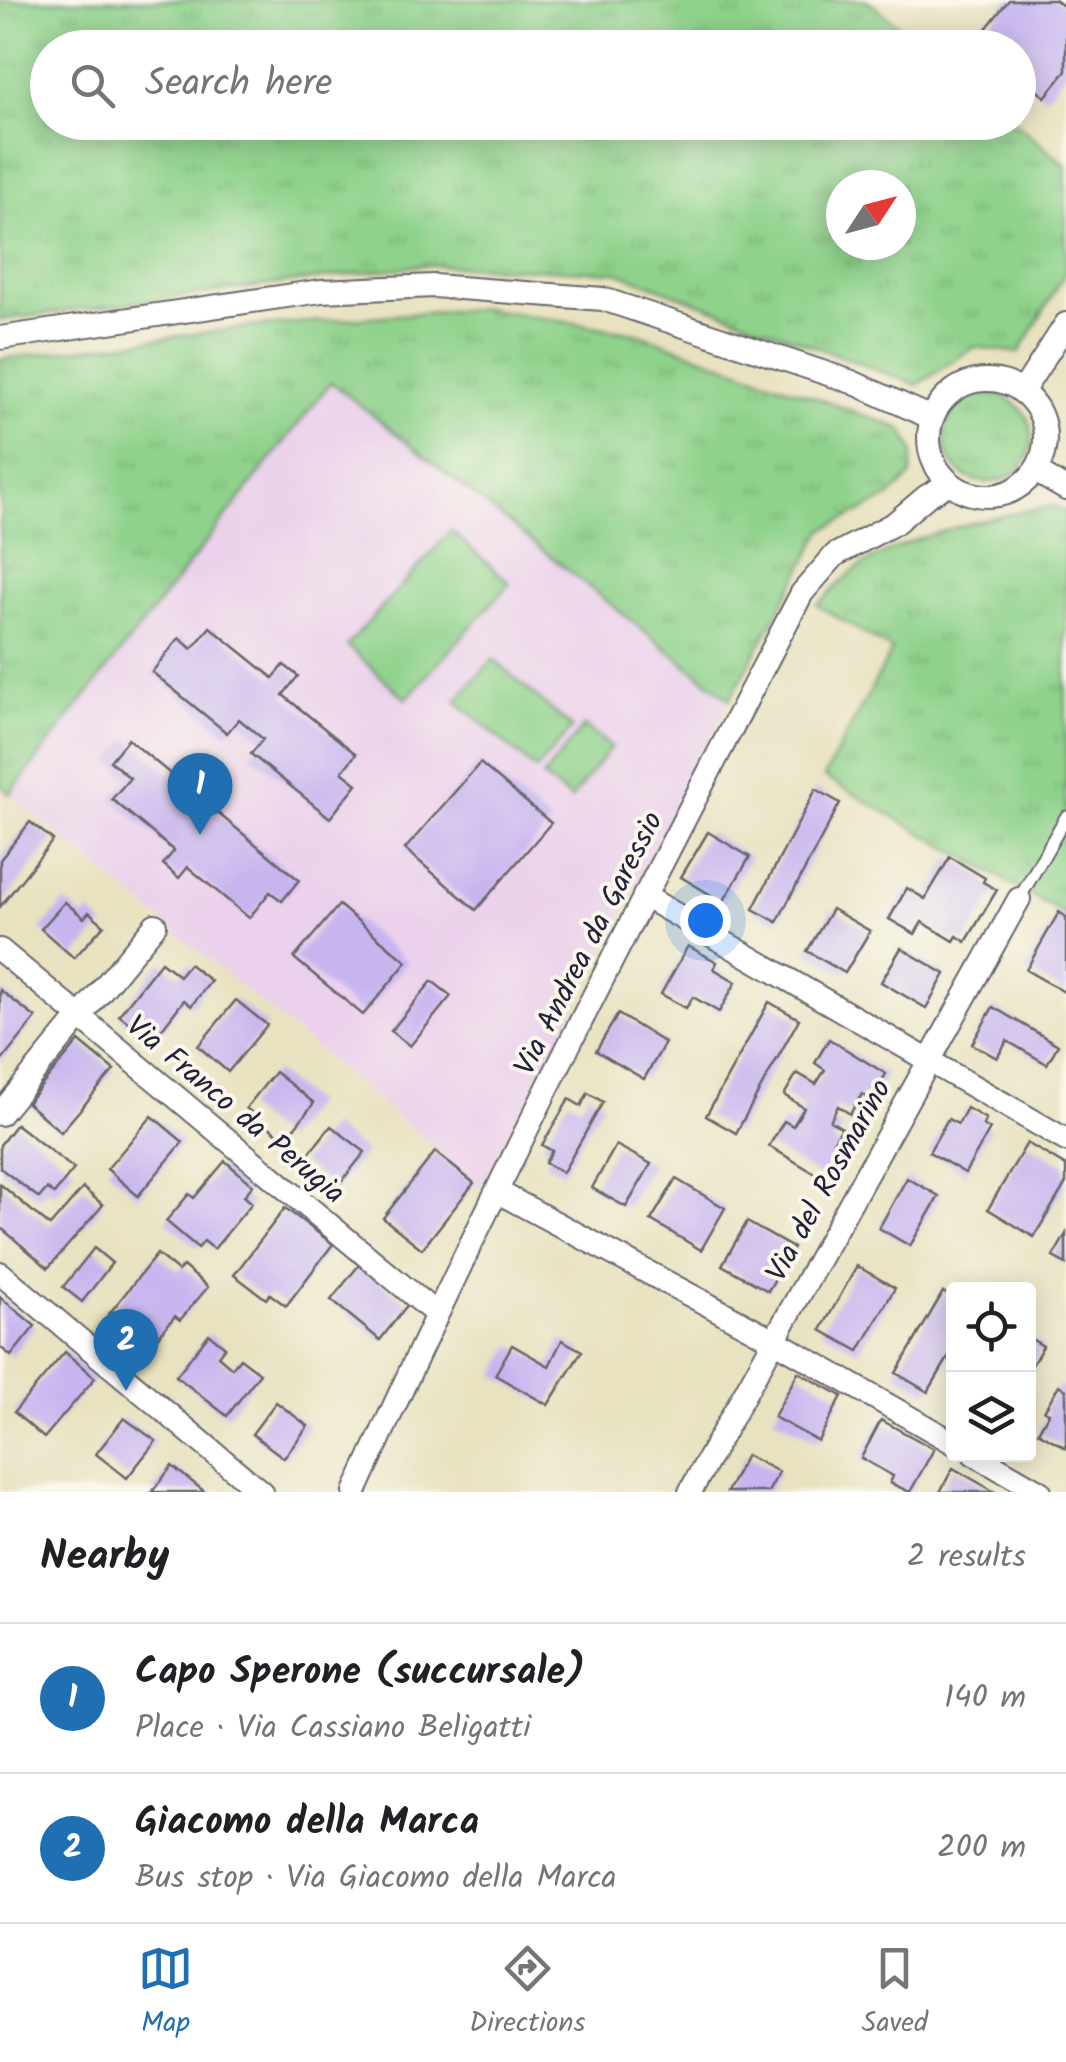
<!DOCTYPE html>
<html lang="en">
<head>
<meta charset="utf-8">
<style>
	body { margin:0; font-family:Kalam,sans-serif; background:#f2f2f2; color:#202124 }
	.controls { position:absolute; right:30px; bottom:30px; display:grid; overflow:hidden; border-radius:10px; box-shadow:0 5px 25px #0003 }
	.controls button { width:90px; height:90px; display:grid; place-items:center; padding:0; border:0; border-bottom:2px solid #e0e0e0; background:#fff; color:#202124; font:50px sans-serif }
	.compass { position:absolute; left:826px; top:170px; width:90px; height:90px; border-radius:50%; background:#fff; box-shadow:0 5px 25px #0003; rotate:54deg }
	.you { position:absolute; left:705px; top:920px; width:35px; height:35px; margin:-25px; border:8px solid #fff; border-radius:50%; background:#1a73e8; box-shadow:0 0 0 15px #1a73e833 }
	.badge { display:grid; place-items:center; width:65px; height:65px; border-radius:50%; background:#1f6fb2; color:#fff; font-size:32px; font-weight:700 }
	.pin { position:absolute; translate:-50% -82px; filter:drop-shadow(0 2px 5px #0008) }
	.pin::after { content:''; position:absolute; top:52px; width:35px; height:30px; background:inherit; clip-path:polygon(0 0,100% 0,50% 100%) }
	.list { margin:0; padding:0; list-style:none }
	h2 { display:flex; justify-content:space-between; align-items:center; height:130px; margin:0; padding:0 40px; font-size:42px }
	h2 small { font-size:32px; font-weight:400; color:#757577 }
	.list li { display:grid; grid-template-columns:65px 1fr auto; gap:30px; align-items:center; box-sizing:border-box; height:150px; padding:0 40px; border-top:2px solid #e0e0e0 }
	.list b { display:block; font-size:38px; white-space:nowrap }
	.list p { margin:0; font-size:32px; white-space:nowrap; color:#757577 }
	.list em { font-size:32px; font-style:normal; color:#757577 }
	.icon { flex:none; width:55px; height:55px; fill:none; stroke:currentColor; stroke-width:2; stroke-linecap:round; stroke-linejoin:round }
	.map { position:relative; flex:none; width:1066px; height:1492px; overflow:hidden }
	.search { position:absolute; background:#fff; box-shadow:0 5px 25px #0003; left:30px; right:30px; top:30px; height:110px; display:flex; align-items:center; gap:25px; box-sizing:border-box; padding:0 35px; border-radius:55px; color:#757577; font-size:38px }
	.sheet { height:430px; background:#fff }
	nav { display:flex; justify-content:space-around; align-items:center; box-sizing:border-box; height:140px; border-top:2px solid #e0e0e0; background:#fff; font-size:28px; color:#757577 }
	nav a { display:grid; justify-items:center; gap:5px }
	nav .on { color:#1f6fb2 }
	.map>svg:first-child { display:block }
</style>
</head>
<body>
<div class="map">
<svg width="1066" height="1492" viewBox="0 0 1066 1492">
	<defs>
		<pattern id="grass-tufts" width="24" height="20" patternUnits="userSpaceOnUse" patternTransform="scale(2.5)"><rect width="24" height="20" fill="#8ed28b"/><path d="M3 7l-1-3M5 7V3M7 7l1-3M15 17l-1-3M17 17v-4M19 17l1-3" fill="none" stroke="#7ab479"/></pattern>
	</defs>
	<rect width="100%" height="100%" fill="#fbf7ec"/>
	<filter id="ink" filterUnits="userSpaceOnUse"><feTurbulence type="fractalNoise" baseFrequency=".01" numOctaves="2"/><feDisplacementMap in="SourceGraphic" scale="20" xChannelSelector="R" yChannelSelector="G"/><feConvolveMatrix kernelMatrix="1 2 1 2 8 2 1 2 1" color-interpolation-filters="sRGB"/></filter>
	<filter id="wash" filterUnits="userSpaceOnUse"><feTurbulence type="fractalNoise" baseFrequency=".0048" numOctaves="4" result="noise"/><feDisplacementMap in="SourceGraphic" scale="40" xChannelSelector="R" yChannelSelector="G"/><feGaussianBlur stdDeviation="2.25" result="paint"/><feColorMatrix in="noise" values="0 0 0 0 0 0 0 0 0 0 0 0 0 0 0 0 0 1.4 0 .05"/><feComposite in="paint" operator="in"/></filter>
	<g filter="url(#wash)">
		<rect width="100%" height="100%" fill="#e8e2c0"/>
		<!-- built -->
		<path fill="#ebd1eb" d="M331,382L730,699L484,1189L10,794Z"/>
		<!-- grass -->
		<g fill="url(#grass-tufts)" stroke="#587a63" stroke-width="2.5" fill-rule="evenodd">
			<path d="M0,0H867L925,47L48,48V122L1016,123L1066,165V272L1019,353L974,347L917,385L617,272L423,265L0,320ZM901,185V245H841V185Z"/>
			<path d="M483,308L640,334L902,429L913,450L911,476L888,498L823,530L730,699L331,382L10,794L0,785V359L250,327Z"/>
			<circle cx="988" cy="438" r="44"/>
			<path d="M1055,506L1066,512V915L824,777L892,650L817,605C832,592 847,574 864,564C919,532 993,516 1055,506Z"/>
		</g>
		<!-- garden -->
		<g fill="#8ed28b" stroke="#587a63" stroke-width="2.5">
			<path d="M451,531L510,583L406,699L347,646Z"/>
			<path d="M493,659L572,728L536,770L456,701Z"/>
			<path d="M584,726L611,747L571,799L543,777Z"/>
		</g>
		<g id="blocks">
			<!-- building -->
			<g fill="#c7b5ef">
				<path d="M1009,0H1055L1066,8V71L1045,97L1018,75V48H985L976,41Z"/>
				<path d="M210,627L273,678L284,665L298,676L283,695L356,754L342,772L357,784L330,818L251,754L263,739L239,719L227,733L152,672L179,638L192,649Z"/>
				<path d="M128,739L299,880L282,901L270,892L249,918L188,867L179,878L163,864L174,851L112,799L130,778L110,761Z"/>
				<path d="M480,763L551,823L476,910L405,849Z"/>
				<path d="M816,789L840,803L777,922L753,909Z"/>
				<path d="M30,822L53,840L0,907V860Z"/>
				<path d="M708,832L750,857L723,902L681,877Z"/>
				<path d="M950,857L985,878L983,882L997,890L966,942L957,936L954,941L922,922L915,934L889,919L907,888L925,899Z"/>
				<path d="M65,902L84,918L89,912L104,925L74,958L41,929Z"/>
				<path d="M339,905L407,962L363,1015L294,958Z"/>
				<path d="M832,909L870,931L845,973L807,951Z"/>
				<path d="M1059,912L1066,917V993L1026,970Z"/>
				<path d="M688,946L717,962L714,969L736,982L719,1012L693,997L686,1008L661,994Z"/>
				<path d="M901,948L945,974L926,1008L881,982Z"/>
				<path d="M161,962L179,976L189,964L211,981L191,1006L184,1000L152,1042L119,1015Z"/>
				<path d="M432,981L451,996L410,1046L391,1031Z"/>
				<path d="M0,990L36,1018L0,1063Z"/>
				<path d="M236,1000L267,1025L228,1072L198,1046Z"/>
				<path d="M769,1002L799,1019L736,1133L706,1116Z"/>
				<path d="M993,1007L1058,1045L1047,1064L1007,1041L997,1058L972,1044Z"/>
				<path d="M618,1014L665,1043L644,1079L596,1051Z"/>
				<path d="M829,1039L886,1074L871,1099L862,1094L850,1114L838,1106L830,1121L842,1128L833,1142L845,1149L826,1180L769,1146L784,1121L793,1126L804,1108L784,1095L797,1073L816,1084L825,1070L815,1063Z"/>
				<path d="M79,1041L114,1070L61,1132L27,1103Z"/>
				<path d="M275,1072L314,1103L285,1140L246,1108Z"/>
				<path d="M588,1093L603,1102L563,1172L545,1163L552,1151L542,1145L569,1099L581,1106Z"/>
				<path d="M967,1108L986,1119L983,1125L990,1129L965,1173L929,1152L948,1119L958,1124Z"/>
				<path d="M152,1116L183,1142L138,1196L107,1169Z"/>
				<path d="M16,1124L74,1169L54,1194L47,1189L39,1198L0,1168V1145Z"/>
				<path d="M331,1126L365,1152L336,1188L302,1162Z"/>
				<path d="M1027,1143L1066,1166V1183L1034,1237L988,1209Z"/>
				<path d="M616,1145L651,1164L626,1207L592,1188Z"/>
				<path d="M435,1152L474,1183L422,1249L383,1218Z"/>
				<path d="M225,1161L253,1185L244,1196L252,1203L214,1249L204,1241L198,1248L166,1221L189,1194L194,1198Z"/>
				<path d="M907,1178L939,1196L910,1246L879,1228Z"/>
				<path d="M676,1179L725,1208L701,1250L651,1220Z"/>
				<path d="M0,1184L50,1226L83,1188L103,1205L48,1268L0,1227Z"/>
				<path d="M285,1208L333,1244L286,1306L270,1294L266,1299L234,1275Z"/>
				<path d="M747,1222L793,1248L768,1291L722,1265Z"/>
				<path d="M1066,1234V1264L1053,1257Z"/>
				<path d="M94,1248L112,1263L82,1302L63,1287Z"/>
				<path d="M157,1254L178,1271L183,1266L208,1287L180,1320L175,1316L149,1348L108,1315Z"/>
				<path d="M359,1265L408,1304L380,1340L331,1300Z"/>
				<path d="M857,1266L895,1288L859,1351L821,1330Z"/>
				<path d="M943,1292L954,1298V1348L928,1392L896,1373Z"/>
				<path d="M0,1297L35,1326L11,1356L0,1347Z"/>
				<path d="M209,1334L225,1347L218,1356L232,1368L240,1358L260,1373L227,1416L176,1376Z"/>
				<path d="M1028,1337L1043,1346L1028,1372Z"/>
				<path d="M562,1340L582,1351L548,1405L495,1375L512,1345L549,1366Z"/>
				<path d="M65,1352L95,1378L44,1438L14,1412Z"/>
				<path d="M798,1372L842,1396L818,1441L774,1417Z"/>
				<path d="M1059,1385L1066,1390V1448L1038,1432L1049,1413L1044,1411Z"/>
				<path d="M276,1402L308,1426L284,1458L252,1434Z"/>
				<path d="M124,1418L156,1441L127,1478L96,1454Z"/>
				<path d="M881,1420L934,1449L910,1492L890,1483L893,1476L861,1458Z"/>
				<path d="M746,1455L779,1472L768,1492H727Z"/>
				<path d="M172,1466L205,1492H152Z"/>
				<path d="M953,1468L995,1492H940Z"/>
			</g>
		</g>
	</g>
	<g filter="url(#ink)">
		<use href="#blocks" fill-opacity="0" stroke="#67656a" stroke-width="2.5"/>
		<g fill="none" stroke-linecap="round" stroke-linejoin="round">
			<!-- lane casing -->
			<g stroke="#67656a" stroke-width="15">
				<path id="lane" d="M1019,899L1066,817"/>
			</g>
			<!-- street casing -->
			<g stroke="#67656a" stroke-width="26">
				<g id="street">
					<path d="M0,338L321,291L434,286L603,299L852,382L932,418"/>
					<circle cx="987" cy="438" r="58"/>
					<path d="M1022,392L1066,324"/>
					<path d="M1035,471L1066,489"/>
					<path d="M644,896L1066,1140"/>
					<path d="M0,950L435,1313"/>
					<path d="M0,1114L155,925"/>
					<path d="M498,1192L772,1339L954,1443"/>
					<path d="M0,1273L261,1492"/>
					<path d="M974,1454L1040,1492"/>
					<path d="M355,1492C492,1187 647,890 802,593L835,555L895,523L927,496L950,483"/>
					<path d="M690,1492L1019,899"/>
				</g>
			</g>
			<!-- lane -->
			<use href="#lane" stroke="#fff" stroke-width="11"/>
			<!-- street -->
			<use href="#street" stroke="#fff" stroke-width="22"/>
		</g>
	</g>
	<g text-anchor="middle" stroke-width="8" stroke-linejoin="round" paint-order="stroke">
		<!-- street labels -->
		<g font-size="30" fill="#22223b" stroke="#fbf7ec">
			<text transform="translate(588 943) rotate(-63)" y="10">Via Andrea da Garessio</text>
			<text transform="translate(236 1109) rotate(40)" y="10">Via Franco da Perugia</text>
			<text transform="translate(828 1180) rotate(-61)" y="10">Via del Rosmarino</text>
		</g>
	</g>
</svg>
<div class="controls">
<button><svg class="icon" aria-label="locate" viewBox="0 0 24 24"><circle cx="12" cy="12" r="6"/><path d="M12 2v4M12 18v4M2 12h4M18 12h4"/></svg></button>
<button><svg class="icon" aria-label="layers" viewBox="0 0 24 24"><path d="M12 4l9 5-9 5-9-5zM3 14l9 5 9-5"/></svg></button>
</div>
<svg class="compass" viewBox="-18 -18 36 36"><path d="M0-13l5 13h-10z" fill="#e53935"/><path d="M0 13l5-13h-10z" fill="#757577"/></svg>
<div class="you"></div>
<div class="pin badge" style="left:200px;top:835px">1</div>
<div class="pin badge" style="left:126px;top:1391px">2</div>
<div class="search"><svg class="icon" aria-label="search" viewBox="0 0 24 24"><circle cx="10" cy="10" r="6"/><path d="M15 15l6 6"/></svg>Search here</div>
</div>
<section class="sheet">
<h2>Nearby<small>2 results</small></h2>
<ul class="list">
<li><span class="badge">1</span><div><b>Capo Sperone (succursale)</b><p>Place · Via Cassiano Beligatti</p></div><em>140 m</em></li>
<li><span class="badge">2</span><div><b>Giacomo della Marca</b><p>Bus stop · Via Giacomo della Marca</p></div><em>200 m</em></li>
</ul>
</section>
<nav>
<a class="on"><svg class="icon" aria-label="map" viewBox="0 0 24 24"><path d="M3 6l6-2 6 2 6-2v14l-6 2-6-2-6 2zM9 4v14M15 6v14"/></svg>Map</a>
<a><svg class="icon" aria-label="directions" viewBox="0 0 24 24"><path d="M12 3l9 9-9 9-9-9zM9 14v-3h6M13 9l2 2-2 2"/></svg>Directions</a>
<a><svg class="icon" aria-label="saved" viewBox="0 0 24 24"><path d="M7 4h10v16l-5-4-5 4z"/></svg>Saved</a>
</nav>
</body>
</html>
